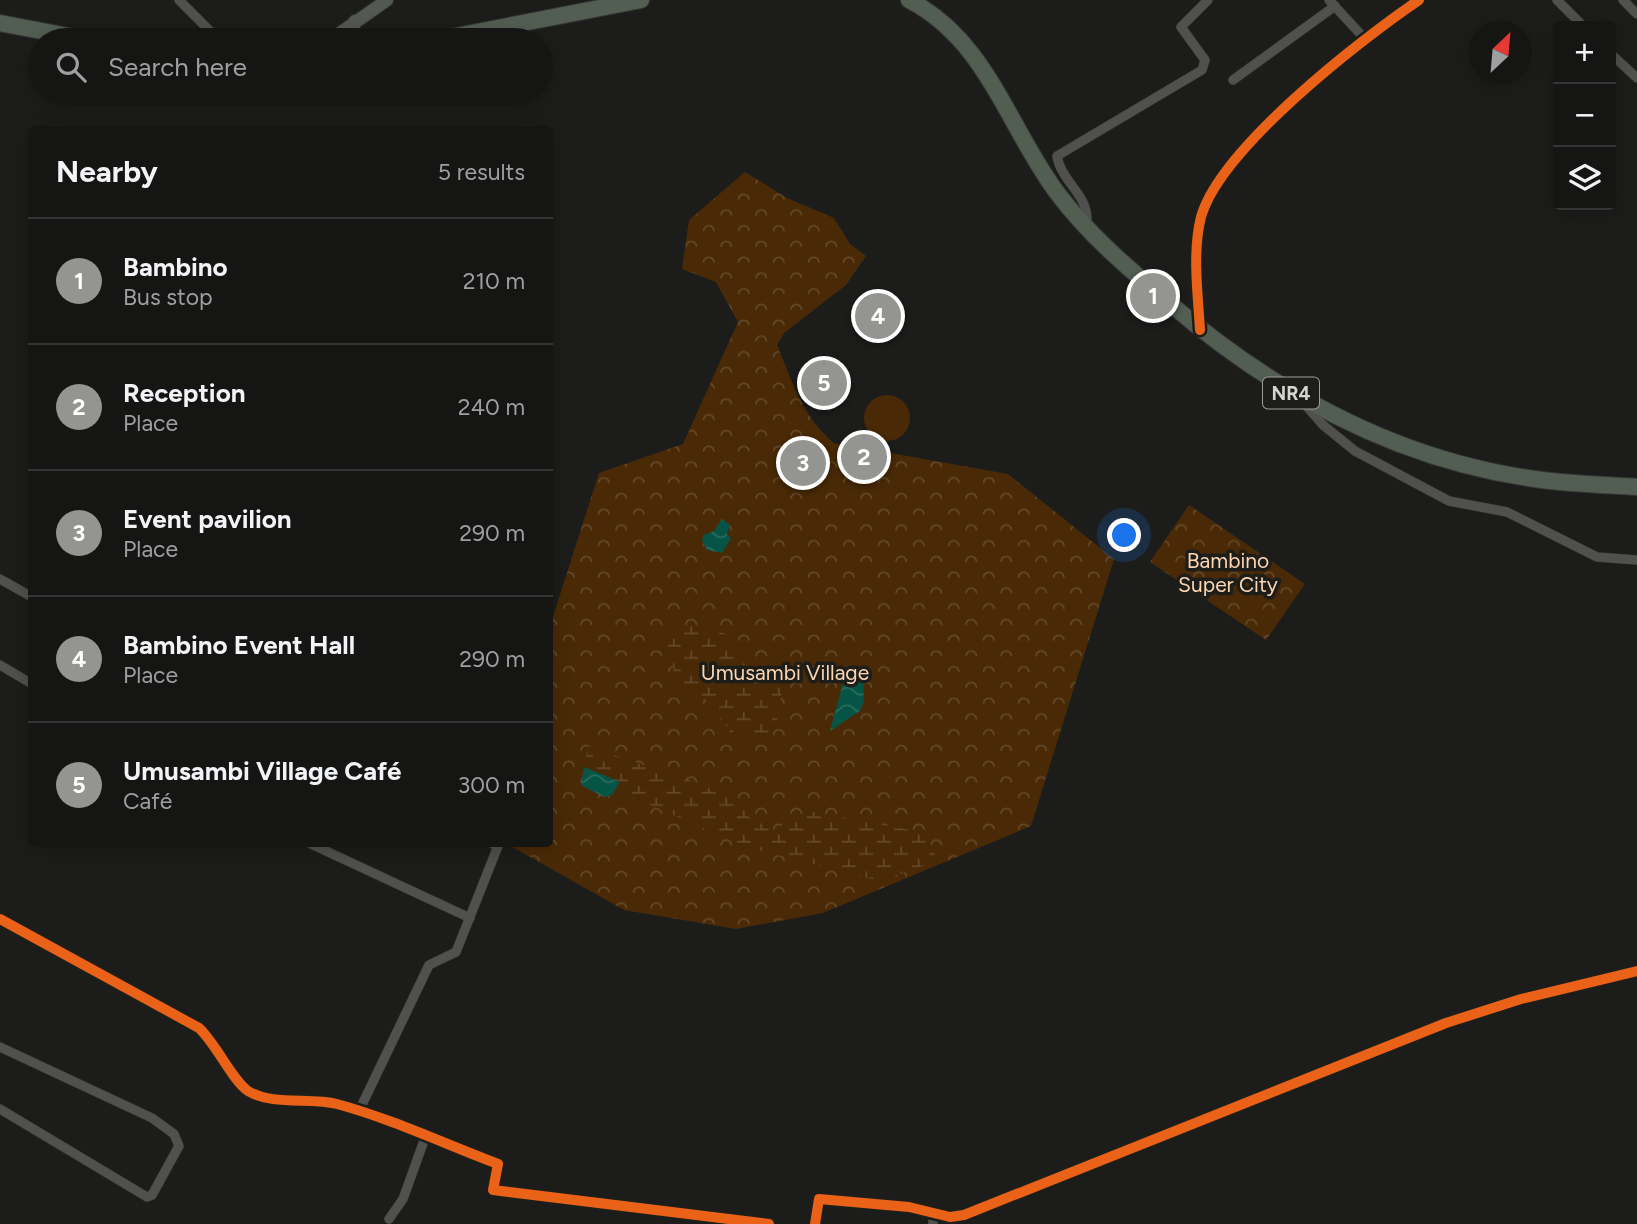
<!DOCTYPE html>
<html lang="en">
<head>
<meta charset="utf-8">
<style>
	body { margin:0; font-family:Figtree,sans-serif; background:#222322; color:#f1f3f6 }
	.controls { position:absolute; right:21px; top:21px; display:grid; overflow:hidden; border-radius:7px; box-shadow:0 4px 18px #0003 }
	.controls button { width:63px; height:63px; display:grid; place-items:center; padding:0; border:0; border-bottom:2px solid #343534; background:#151614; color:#f1f3f6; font:35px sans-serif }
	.compass { position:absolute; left:1469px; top:21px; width:63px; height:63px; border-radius:50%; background:#151614; box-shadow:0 4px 18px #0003; rotate:26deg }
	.you { position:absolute; left:1125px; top:536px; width:24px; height:24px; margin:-18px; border:5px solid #fff; border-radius:50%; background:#1a73e8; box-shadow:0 0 0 10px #1a73e833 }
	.badge { display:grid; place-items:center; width:46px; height:46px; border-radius:50%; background:#949591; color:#fff; font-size:23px; font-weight:700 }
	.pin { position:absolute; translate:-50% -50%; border:4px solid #fff; box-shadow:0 2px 7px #0006 }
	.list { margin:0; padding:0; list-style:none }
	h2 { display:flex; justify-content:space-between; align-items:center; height:91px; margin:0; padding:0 28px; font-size:30px }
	h2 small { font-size:23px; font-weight:400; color:#9d9fa0 }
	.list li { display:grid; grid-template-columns:46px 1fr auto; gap:21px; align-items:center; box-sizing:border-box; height:126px; padding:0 28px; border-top:2px solid #343534 }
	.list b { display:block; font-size:26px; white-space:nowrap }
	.list p { margin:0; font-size:23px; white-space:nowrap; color:#9d9fa0 }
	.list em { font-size:23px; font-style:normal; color:#9d9fa0 }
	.icon { flex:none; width:38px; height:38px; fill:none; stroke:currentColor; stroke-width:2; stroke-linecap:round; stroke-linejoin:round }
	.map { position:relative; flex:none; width:1637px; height:1224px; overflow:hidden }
	.search { position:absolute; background:#151614; box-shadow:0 4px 18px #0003; left:28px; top:28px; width:525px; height:77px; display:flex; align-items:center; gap:18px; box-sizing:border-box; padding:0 24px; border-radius:38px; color:#9d9fa0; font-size:26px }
	.panel { position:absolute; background:#151614; box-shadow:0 4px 18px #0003; left:28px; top:126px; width:525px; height:721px; border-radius:7px }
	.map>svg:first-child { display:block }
</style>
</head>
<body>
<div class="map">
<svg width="1637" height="1224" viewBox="0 0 1637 1224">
	<defs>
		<pattern id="forest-crowns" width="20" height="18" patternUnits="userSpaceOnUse" patternTransform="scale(1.75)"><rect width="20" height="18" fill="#4a2a06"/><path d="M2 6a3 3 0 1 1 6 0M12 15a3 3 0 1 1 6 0" fill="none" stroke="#634829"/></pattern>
		<pattern id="wetland-marsh" width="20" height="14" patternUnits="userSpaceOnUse" patternTransform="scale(1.75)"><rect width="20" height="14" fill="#4a2a06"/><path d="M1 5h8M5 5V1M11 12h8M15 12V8" fill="none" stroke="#634829"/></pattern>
		<pattern id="water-waves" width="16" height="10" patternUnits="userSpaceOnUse" patternTransform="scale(1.75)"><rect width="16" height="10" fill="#055445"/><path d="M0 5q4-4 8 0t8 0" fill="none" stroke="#296c5f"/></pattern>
	</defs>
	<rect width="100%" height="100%" fill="#1c1d1b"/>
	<!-- forest -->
	<g fill="url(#forest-crowns)">
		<path d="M745,172L787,198L834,218L850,244L866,256L846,285L784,333L777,345C792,381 803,418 834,443L1008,474L1114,559L1031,826L823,913L736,929L624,910L507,844H550V626L599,473L683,444L738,322L716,282L682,269L689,220Z"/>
		<path d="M1189,505L1305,584L1266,640L1150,562Z"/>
	</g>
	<!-- wetland -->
	<g fill="url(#wetland-marsh)">
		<path d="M690,625L726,634C739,657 757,673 784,681L775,730L767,741L732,735L711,702L667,682L674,669L666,638Z"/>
		<path d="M588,746L697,783L746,804L747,816L777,832L786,819L813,812L927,833L937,861L880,881L750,848L634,798L620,782L584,767Z"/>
	</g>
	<!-- garden -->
	<circle fill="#4a2a06" cx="887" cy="418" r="23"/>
	<!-- water -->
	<g fill="url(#water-waves)">
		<path d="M722,519L730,525L727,535L731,538L722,553L707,550L702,540L704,535L714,531Z"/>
		<path d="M846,672L863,680L864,701L860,711L830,731Z"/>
		<path d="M584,767L620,782L612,795L604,797L581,785Z"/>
	</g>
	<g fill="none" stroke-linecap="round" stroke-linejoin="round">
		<!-- street casing -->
		<g stroke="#373836" stroke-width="10">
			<g id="street">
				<path d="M179,0L219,40"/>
				<path d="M1329,0L1365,39"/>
				<path d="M1557,0L1583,26"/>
				<path d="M1623,0L1637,14"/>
				<path d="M1611,54L1637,78"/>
				<path d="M1233,80L1335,6"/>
				<path d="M1086,227C1093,197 1061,183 1057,156L1202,70L1205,60L1181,27L1208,0"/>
				<path d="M1200,327C1198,291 1191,250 1202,215C1224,146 1358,41 1419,0"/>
				<path d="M1302,401L1323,425L1355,451L1449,501L1507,512L1597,557L1637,560"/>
				<path d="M0,579L32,597"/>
				<path d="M0,665L32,684"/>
				<path d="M311,844L470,918"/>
				<path d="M0,919L199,1028C217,1045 232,1080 248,1091C273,1106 310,1097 337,1104C392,1119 445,1144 498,1164L493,1190L769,1224"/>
				<path d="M0,1047L152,1118L174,1134L179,1146L152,1195L147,1197L0,1109"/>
				<path d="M359,1111L429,965L456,952L498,846L493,844"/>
				<path d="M389,1219L403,1199L426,1135"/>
				<path d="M815,1224L819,1199L909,1207L950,1217L964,1215L1446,1023L1521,999L1637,971"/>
				<path d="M933,1224V1211"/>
			</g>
		</g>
		<!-- secondary casing -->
		<g stroke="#373836" stroke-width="14">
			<g id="secondary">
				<path d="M330,40L387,0"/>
				<path d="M350,40L355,21"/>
			</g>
		</g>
		<!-- highway casing -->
		<g stroke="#373836" stroke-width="18">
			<g id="highway">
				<path d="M909,0C988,41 1008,128 1058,194C1089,235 1128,268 1167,301C1275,394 1399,462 1542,480C1574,484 1606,485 1637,487"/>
				<path d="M0,23L89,40"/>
				<path d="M436,40L641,0"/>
			</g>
		</g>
		<!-- street -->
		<use href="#street" stroke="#50504e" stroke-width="9"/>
		<!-- secondary -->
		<use href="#secondary" stroke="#545853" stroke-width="12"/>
		<!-- highway -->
		<use href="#highway" stroke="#535e53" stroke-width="16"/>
		<!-- cycleway casing -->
		<g stroke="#1d1e1a" stroke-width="15">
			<g id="cycleway">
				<path d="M1200,330C1198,294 1192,253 1201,217C1220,149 1360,40 1419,0"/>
				<path d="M0,919L199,1028C217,1045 232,1080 248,1091C273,1106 310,1097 337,1104C392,1119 445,1144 498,1164L493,1190L769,1224"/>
				<path d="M815,1224L819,1199L909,1207L950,1217L964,1215L1446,1023L1521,999L1637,971"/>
			</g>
		</g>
		<!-- cycleway -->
		<use href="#cycleway" stroke="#ea6118" stroke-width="10"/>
	</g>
	<g text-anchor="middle" stroke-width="7" stroke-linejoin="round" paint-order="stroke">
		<!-- shield labels -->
		<rect fill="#1d1e1a" stroke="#9d9e9a" stroke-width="2" x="1263" y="377.5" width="56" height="31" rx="5"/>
		<g font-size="19" font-weight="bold" fill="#d4d5d1">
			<text x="1291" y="400">NR4</text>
		</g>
		<!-- park labels -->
		<g font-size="21" fill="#fcd5b3" stroke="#1d1e1a">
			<text x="1228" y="568">Bambino<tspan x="1228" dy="24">Super City</tspan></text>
			<text x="785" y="680">Umusambi Village</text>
		</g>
	</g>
</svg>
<div class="controls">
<button>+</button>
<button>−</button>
<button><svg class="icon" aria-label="layers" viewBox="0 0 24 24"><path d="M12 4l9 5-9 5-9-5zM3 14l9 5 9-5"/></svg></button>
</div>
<svg class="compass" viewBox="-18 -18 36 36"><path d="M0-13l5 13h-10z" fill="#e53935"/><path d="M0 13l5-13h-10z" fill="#9d9fa0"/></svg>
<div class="you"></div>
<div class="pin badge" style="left:1153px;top:296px">1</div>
<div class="pin badge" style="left:864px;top:457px">2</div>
<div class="pin badge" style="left:803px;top:463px">3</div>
<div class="pin badge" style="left:878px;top:316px">4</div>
<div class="pin badge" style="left:824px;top:383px">5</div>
<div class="search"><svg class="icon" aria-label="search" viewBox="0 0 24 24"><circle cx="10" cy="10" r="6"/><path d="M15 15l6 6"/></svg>Search here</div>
<section class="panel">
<h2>Nearby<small>5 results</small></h2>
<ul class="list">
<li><span class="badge">1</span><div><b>Bambino</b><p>Bus stop</p></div><em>210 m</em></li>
<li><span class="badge">2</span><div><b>Reception</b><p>Place</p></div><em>240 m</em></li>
<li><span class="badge">3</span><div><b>Event pavilion</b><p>Place</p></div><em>290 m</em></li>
<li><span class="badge">4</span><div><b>Bambino Event Hall</b><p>Place</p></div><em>290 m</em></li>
<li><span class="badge">5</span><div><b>Umusambi Village Café</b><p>Café</p></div><em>300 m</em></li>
</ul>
</section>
</div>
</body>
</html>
